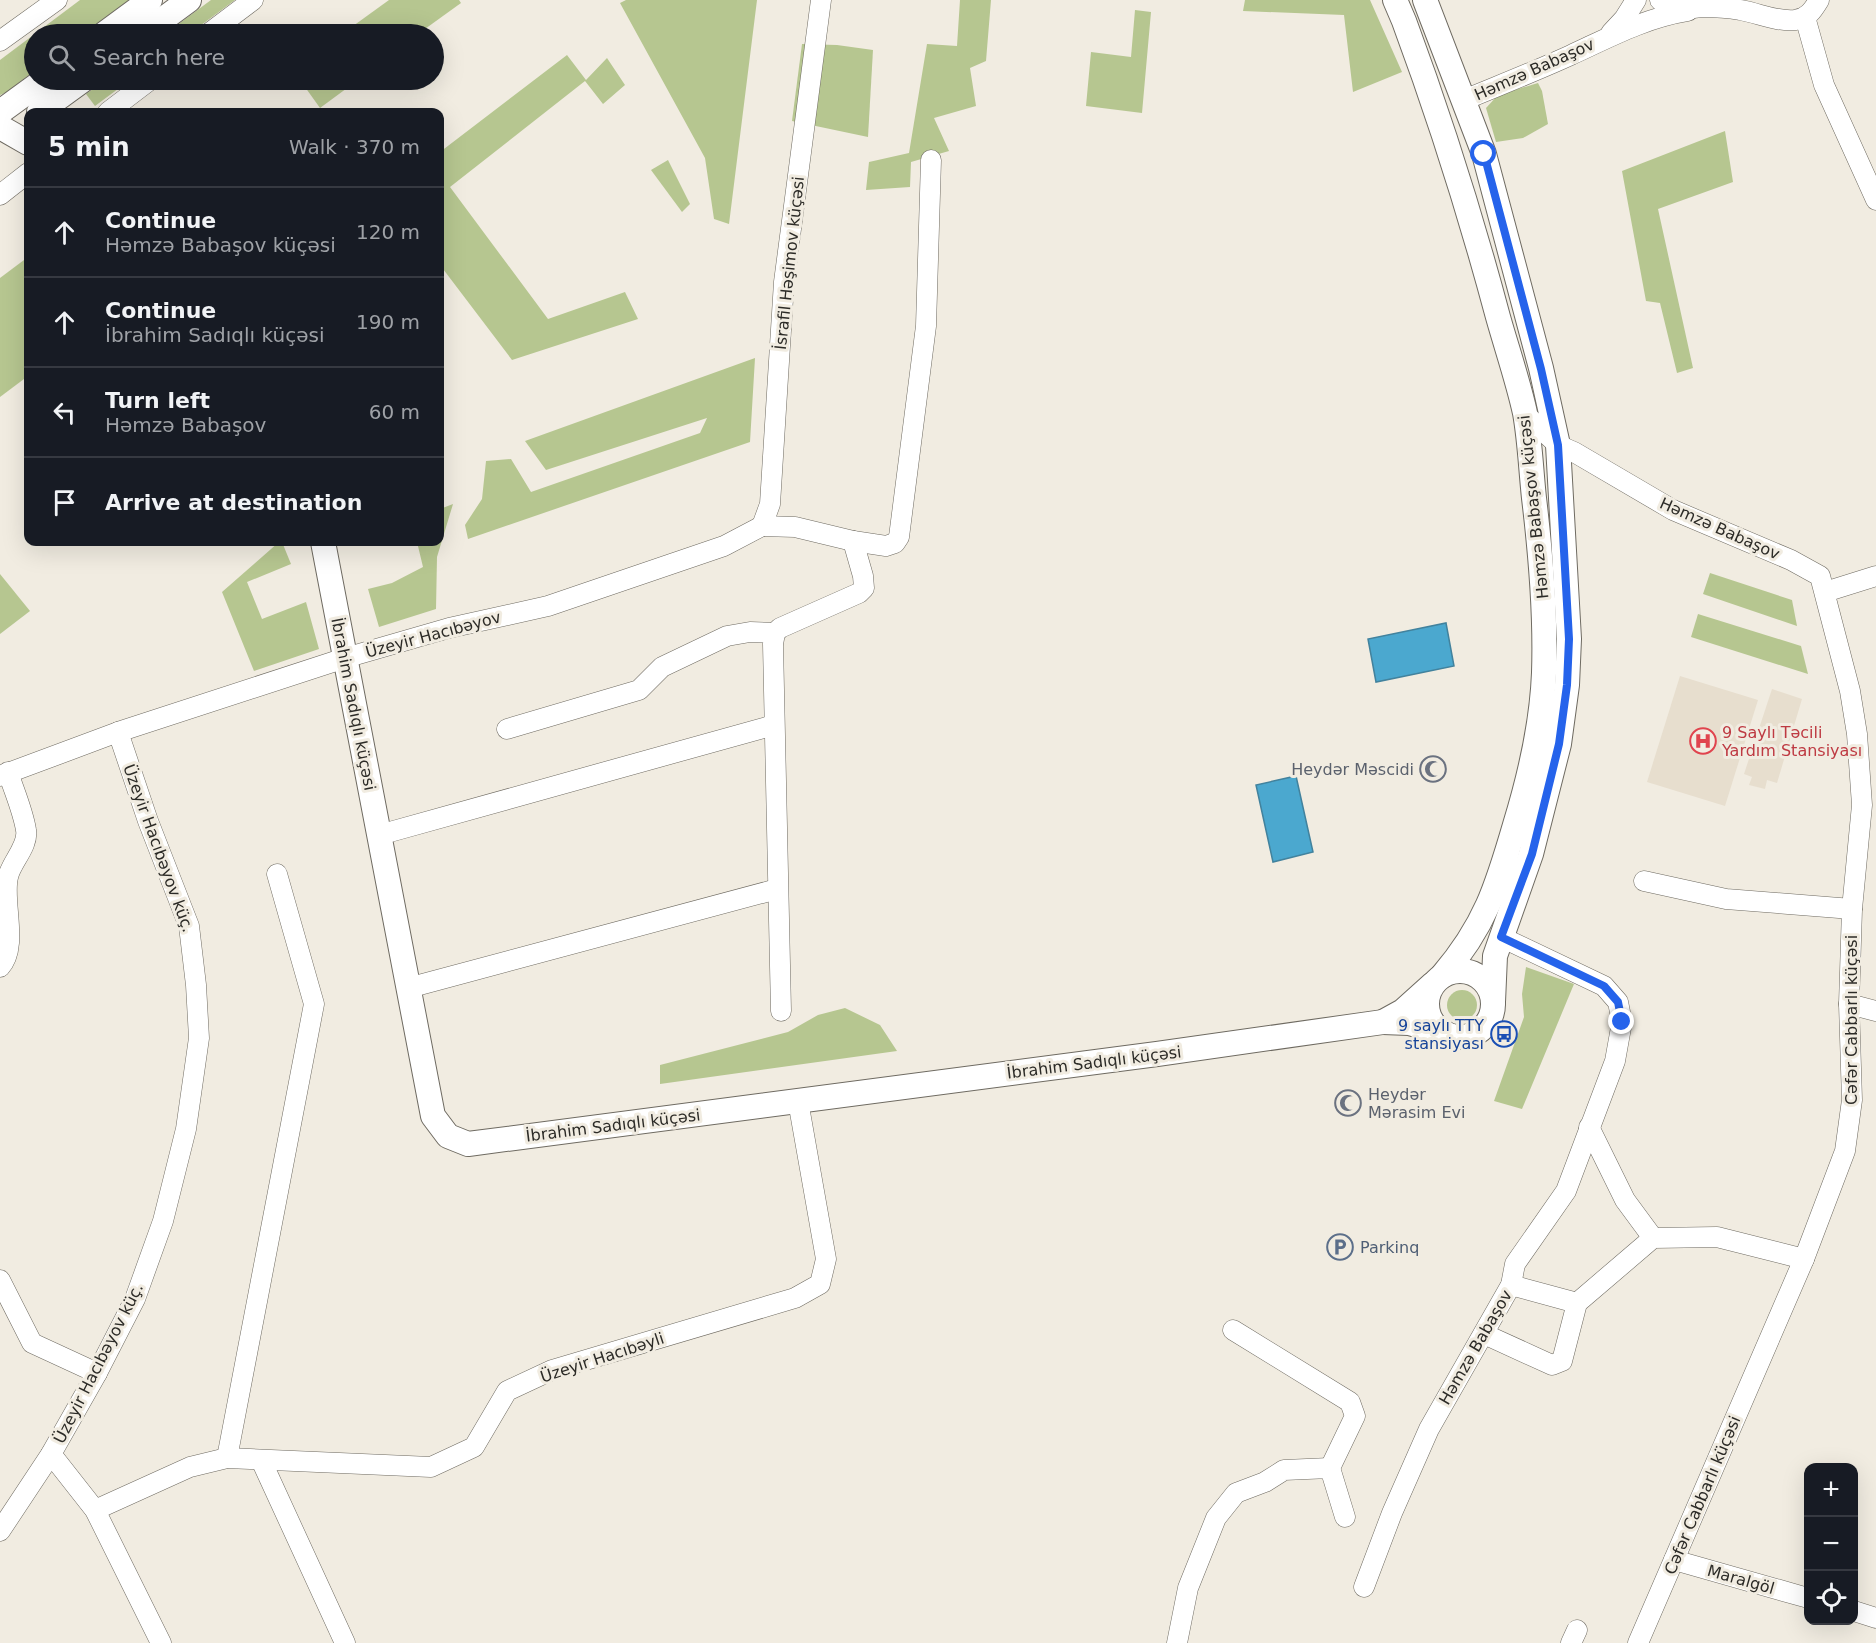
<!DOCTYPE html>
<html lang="en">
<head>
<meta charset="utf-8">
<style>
	body { margin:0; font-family:"DejaVu Sans",sans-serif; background:#242831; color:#f1f3f6 }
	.controls { position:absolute; right:18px; bottom:18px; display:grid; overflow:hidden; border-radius:12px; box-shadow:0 6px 24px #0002 }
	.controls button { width:54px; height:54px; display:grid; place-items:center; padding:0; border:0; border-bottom:2px solid #363941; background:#171b24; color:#f1f3f6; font:30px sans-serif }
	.stop { position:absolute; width:18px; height:18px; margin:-14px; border:4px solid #2563eb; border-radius:50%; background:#fff }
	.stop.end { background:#2563eb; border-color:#fff; box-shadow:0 2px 6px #0008 }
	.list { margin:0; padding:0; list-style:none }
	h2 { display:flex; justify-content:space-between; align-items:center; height:78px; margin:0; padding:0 24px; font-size:26px }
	h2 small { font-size:20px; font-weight:400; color:#9ea1a6 }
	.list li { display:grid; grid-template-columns:39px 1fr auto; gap:18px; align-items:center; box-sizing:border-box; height:90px; padding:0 24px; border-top:2px solid #363941 }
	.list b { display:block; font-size:22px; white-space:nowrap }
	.list p { margin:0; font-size:20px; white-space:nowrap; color:#9ea1a6 }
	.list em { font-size:20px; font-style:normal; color:#9ea1a6 }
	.icon { flex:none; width:33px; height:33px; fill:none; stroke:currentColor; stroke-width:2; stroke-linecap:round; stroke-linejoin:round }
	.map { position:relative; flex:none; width:1876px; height:1643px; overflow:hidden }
	.search { position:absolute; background:#171b24; box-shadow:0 6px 24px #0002; left:24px; top:24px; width:420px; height:66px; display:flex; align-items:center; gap:15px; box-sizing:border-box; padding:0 21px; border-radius:33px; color:#9ea1a6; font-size:22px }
	.panel { position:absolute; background:#171b24; box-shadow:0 6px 24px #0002; left:24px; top:108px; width:420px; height:438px; border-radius:12px }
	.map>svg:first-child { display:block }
</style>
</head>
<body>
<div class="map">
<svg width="1876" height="1643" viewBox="0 0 1876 1643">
	<rect width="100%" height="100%" fill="#f1ece1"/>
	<!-- built -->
	<g fill="#e7dece">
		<path d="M1680,676L1758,700L1725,806L1647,782Z"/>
		<path d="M1772,689L1802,699L1777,783L1767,780L1765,789L1749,785L1752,777L1744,774Z"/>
	</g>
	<!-- green -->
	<g fill="#b6c690">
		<path d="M80,0H129L83,34H34V71L7,92L0,95V60Z"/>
		<path d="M211,0H235L189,34H165Z"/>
		<path d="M389,0H459L461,3L418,34H342Z"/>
		<path d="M626,0H757L729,224L714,219L705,158L620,3Z"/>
		<path d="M960,0H991L986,61L970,68L976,106L934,118L949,151L911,162L910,187L866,190L869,162L909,153L927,44L957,46Z"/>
		<path d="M1245,0H1370L1402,72L1353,92L1344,15L1243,11Z"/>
		<path d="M1135,10L1151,12L1142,113L1086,106L1091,52L1131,57Z"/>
		<path d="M802,44L837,45L873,50L868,137L792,121Z"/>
		<path d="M567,55L586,80L607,58L625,85L603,104L585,81L450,187L548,319L625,292L638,319L512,360L440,265V152Z"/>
		<path d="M105,80H130L95,106L86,94Z"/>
		<path d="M300,80H358L320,108Z"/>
		<path d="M1538,83L1542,91L1548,124L1523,138L1496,142L1486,108L1498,95Z"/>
		<path d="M1725,131L1733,182L1658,209L1693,368L1677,373L1660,303L1646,301L1622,171Z"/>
		<path d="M668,160L690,204L682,212L651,170Z"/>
		<path d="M28,257V376L0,397V278Z"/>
		<path d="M755,358L750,442L468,539L465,525L482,499L486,461L511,459L531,492L700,433L707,418L546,470L525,441Z"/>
		<path d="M453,504L437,557L436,609L379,627L368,589L392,583L423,567L417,542H440V509Z"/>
		<path d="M279,542H282L291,564L247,582L262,619L306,602L319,649L254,671L222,592Z"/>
		<path d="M1710,573L1792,600L1797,626L1703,594Z"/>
		<path d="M0,574L30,611L0,634Z"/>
		<path d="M1698,614L1801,646L1808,674L1691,637Z"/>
		<path d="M1526,967L1574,984L1522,1109L1494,1101L1524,1017L1522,994Z"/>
		<circle cx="1462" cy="1005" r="15"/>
		<path d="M845,1008L880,1025L897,1051L660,1084V1065L788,1032L818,1015Z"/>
	</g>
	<!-- water -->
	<g fill="#4ba8cf" stroke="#42829d" stroke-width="1.5">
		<path d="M1446,623L1454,666L1376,682L1368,639Z"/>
		<path d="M1296,776L1313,852L1273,862L1256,785Z"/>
	</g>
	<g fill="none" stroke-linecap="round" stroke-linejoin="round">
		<!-- minor casing -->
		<g stroke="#6e6a61" stroke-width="21">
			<g id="minor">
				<path d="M1660,0C1678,15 1684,8 1703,7C1715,7 1729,8 1740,10C1759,13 1776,22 1795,20C1808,18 1813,10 1819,0"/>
				<path d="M1805,17L1824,85L1876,200"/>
				<path d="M1611,33L1624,19L1636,0"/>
				<path d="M208,34L253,0"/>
				<path d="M0,41L57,0"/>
				<path d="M1464,100C1500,85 1536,71 1571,55C1610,37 1645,18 1688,11"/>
				<path d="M108,112L150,80"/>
				<path d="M0,195L28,173"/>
				<path d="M1525,414L1558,445L1574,452L1673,510L1791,560L1820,576L1850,691L1857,734L1862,805L1852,909L1849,1004L1852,1100L1845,1151L1804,1259L1638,1643"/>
				<path d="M762,526L770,504L784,282L821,0"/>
				<path d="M762,526L795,527L853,541L886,546L895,543L899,537L926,326L931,160"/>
				<path d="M1825,592L1876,576"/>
				<path d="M507,729L639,690L662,667L727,636L750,632L775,633"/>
				<path d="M0,776L118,732L345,658L449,628L548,606L724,546L762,526"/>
				<path d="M379,835L774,725"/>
				<path d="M1644,881L1726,899L1852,909"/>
				<path d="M0,967C19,947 2,901 8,877C11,862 29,846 26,830C23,811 14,791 8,772"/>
				<path d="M408,988L777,889"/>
				<path d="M1849,1004L1876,1011"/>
				<path d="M781,1011L773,644L775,633L780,628L859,593L864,588L863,576L853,541"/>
				<path d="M1589,1127L1625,1200L1653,1238"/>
				<path d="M0,1280L32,1343L97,1373"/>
				<path d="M1511,1285L1577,1303"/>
				<path d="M1233,1330L1350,1402L1355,1416L1330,1468"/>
				<path d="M1484,1334L1552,1365L1562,1361L1577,1303L1653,1238L1717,1237L1804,1259"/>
				<path d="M51,1454L95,1510L161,1643"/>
				<path d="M227,1458L314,1004L277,874"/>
				<path d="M261,1460L345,1643"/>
				<path d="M95,1510L190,1467L227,1458L431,1467L474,1447L507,1391L552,1370L795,1298L820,1284L826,1259L798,1101"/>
				<path d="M0,1531L51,1454L97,1373L135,1299L163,1221L186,1129L199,1038L196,985L189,926L148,821L118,732"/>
				<path d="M1674,1560L1808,1598"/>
				<path d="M1364,1587L1392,1513L1429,1429L1511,1285L1515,1264L1566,1191L1615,1061L1622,1022L1618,1002L1604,986L1501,937"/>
				<path d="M1854,1611L1876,1618"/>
				<path d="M1177,1643L1188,1588L1216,1518L1236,1493L1265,1482L1284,1470L1330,1468L1345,1517"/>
				<path d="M1571,1643L1577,1630"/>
			</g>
		</g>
		<!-- tertiary casing -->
		<g stroke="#6e6a61" stroke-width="26">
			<g id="tertiary">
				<path d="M1395,0L1404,21C1440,118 1471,216 1498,317C1507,349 1518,381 1525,413C1530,441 1531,470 1534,498C1541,556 1546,614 1544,673C1542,724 1530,776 1515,825C1497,887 1485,926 1442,976"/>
				<path d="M1425,0L1484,154L1541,368L1558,445L1569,639L1567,685L1559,744L1531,854L1495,956L1493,1002"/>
				<path d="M104,34L150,0"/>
				<path d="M143,34L189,0"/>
				<path d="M0,112L44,80"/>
				<path d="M39,112L83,80"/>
				<path d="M0,127L28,143"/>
				<path d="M323,542L433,1116L448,1136L468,1144L1157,1054L1383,1022"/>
				<circle cx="1460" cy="1004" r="33"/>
				<path d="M1433,984L1403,1011L1383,1022L1409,1023L1445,1033"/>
			</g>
		</g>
		<!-- minor -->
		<use href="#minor" stroke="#fff" stroke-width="20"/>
		<!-- tertiary -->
		<use href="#tertiary" stroke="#fff" stroke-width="24"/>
	</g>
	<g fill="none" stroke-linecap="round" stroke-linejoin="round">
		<!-- route -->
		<path stroke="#2563eb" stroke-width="8" d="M1484,154L1541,369L1558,445L1569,639L1567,685L1559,744L1532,854L1501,937L1604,986L1618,1002L1622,1022"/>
	</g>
	<!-- icons -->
	<defs>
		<g id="hospital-ring" transform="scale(1.35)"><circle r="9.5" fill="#f1ece1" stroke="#e0444e" stroke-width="1.5"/><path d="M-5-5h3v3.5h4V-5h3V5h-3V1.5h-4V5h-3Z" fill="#e0444e"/></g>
		<g id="mosque-ring" transform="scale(1.35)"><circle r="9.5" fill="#f1ece1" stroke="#6b7280" stroke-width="1.5"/><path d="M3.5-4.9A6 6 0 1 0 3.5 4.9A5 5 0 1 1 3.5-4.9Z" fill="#6b7280"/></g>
		<g id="bus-ring" transform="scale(1.35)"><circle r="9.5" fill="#f1ece1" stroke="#1a4fb4" stroke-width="1.5"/><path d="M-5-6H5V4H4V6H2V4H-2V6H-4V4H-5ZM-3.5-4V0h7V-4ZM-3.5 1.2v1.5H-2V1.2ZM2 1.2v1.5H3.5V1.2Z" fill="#1a4fb4"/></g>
		<g id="parking-ring" transform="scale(1.35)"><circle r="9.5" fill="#f1ece1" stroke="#5c6f8a" stroke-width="1.5"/><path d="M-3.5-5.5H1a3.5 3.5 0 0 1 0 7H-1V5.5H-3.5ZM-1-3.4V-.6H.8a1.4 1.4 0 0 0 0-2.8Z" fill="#5c6f8a"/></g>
	</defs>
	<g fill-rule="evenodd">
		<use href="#hospital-ring" x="1703" y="741"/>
		<use href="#mosque-ring" x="1433" y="769"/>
		<use href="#bus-ring" x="1504" y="1034"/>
		<use href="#mosque-ring" x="1348" y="1103"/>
		<use href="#parking-ring" x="1340" y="1247"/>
	</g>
	<g text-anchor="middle" stroke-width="6" stroke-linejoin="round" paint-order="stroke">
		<!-- street labels -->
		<g font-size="16" fill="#2c2b27" stroke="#f1ece1">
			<text transform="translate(1534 69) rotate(-24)" y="6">Həmzə Babaşov</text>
			<text transform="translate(789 263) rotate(-84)" y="6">İsrafil Həşimov küçəsi</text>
			<text transform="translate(1533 507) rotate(-96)" y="6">Həmzə Babaşov küçəsi</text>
			<text transform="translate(1720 528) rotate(24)" y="6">Həmzə Babaşov</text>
			<text transform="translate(433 634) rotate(-15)" y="6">Üzeyir Hacıbəyov</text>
			<text transform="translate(354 704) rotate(79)" y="6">İbrahim Sadıqlı küçəsi</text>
			<text transform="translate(159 848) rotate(70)" y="6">Üzeyir Hacıbəyov küç.</text>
			<text transform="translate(1851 1020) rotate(-90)" y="6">Cəfər Cabbarlı küçəsi</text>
			<text transform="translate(1094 1062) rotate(-7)" y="6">İbrahim Sadıqlı küçəsi</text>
			<text transform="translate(613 1125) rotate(-7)" y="6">İbrahim Sadıqlı küçəsi</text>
			<text transform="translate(1475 1347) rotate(-60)" y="6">Həmzə Babaşov</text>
			<text transform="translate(602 1357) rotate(-18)" y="6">Üzeyir Hacıbəyli</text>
			<text transform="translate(98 1363) rotate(-63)" y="6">Üzeyir Hacıbəyov küç.</text>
			<text transform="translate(1702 1495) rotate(-67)" y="6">Cəfər Cabbarlı küçəsi</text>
			<text transform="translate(1741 1579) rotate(16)" y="6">Maralgöl</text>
		</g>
		<!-- health labels -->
		<g font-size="16" fill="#be3a42" stroke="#f1ece1" text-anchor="start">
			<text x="1722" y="738">9 Saylı Təcili<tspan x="1722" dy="18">Yardım Stansiyası</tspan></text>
		</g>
		<!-- worship labels -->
		<g font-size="16" fill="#5b616d" stroke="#f1ece1" text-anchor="end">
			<text x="1414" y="775">Heydər Məscidi</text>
			<text x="1368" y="1100" text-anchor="start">Heydər<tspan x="1368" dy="18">Mərasim Evi</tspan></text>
		</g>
		<!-- transit labels -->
		<g font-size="16" fill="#164399" stroke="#f1ece1" text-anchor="end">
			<text x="1484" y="1031">9 saylı TTY<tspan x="1484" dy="18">stansiyası</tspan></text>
		</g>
		<!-- service labels -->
		<g font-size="16" fill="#4e5e75" stroke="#f1ece1" text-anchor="start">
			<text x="1360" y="1253">Parkinq</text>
		</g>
	</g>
</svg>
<div class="controls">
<button>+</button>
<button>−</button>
<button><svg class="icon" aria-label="locate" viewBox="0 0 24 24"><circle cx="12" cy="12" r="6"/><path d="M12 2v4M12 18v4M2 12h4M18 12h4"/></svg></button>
</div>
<div class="stop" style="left:1484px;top:154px"></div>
<div class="stop end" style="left:1622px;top:1022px"></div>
<div class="search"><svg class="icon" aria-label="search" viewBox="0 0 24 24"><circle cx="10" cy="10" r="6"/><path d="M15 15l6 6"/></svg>Search here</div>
<section class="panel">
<h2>5 min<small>Walk · 370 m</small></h2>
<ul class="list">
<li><svg class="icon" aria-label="ahead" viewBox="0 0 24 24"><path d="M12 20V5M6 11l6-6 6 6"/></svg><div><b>Continue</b><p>Həmzə Babaşov küçəsi</p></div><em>120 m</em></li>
<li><svg class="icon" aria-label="ahead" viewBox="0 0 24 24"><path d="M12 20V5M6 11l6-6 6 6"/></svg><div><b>Continue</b><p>İbrahim Sadıqlı küçəsi</p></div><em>190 m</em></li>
<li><svg class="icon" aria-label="left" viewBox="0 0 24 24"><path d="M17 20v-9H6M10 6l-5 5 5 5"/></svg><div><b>Turn left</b><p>Həmzə Babaşov</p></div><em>60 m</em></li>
<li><svg class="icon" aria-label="arrive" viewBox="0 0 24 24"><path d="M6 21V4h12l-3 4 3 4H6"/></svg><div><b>Arrive at destination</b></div></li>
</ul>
</section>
</div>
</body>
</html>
